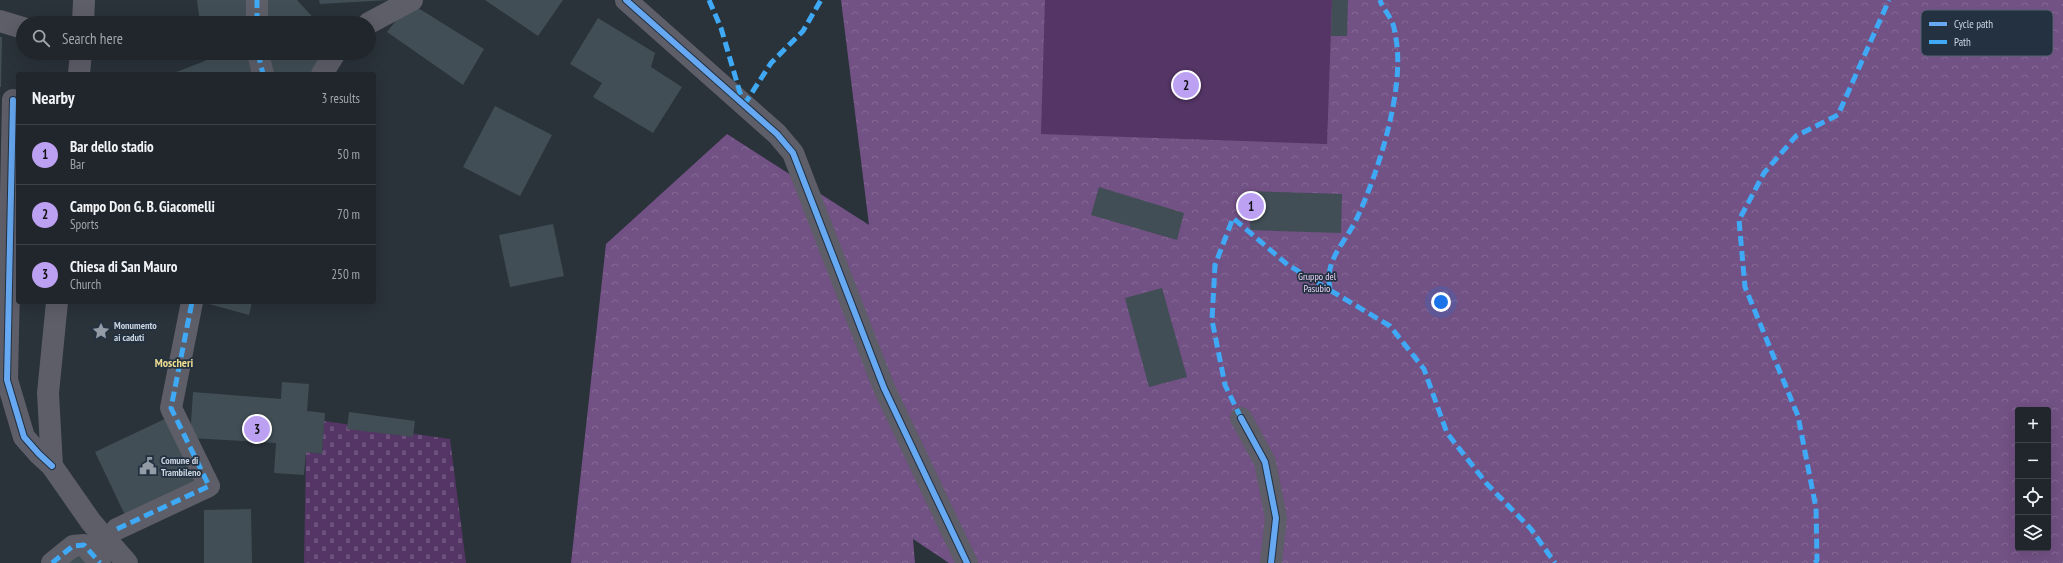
<!DOCTYPE html>
<html lang="en">
<head>
<meta charset="utf-8">
<style>
	body { margin:0; font-family:"PT Sans Narrow",sans-serif; background:#2d3238; color:#f1f3f6 }
	.controls { position:absolute; right:12px; bottom:12px; display:grid; overflow:hidden; border-radius:4px; box-shadow:0 4px 16px #0002 }
	.controls button { width:36px; height:36px; display:grid; place-items:center; padding:0; border:0; border-bottom:1px solid #3d4348; background:#20262c; color:#f1f3f6; font:20px sans-serif }
	.you { position:absolute; left:1441px; top:302px; width:14px; height:14px; margin:-10px; border:3px solid #fff; border-radius:50%; background:#1a73e8; box-shadow:0 0 0 6px #1a73e833 }
	.badge { display:grid; place-items:center; width:26px; height:26px; border-radius:50%; background:#bca0f2; color:#111; font-size:13px; font-weight:700 }
	.pin { position:absolute; translate:-50% -50%; border:2px solid #fff; box-shadow:0 1px 4px #0006 }
	.list { margin:0; padding:0; list-style:none }
	h2 { display:flex; justify-content:space-between; align-items:center; height:52px; margin:0; padding:0 16px; font-size:17px }
	h2 small { font-size:13px; font-weight:400; color:#a2a5a9 }
	.list li { display:grid; grid-template-columns:26px 1fr auto; gap:12px; align-items:center; box-sizing:border-box; height:60px; padding:0 16px; border-top:1px solid #3d4348 }
	.list b { display:block; font-size:15px; white-space:nowrap }
	.list p { margin:0; font-size:13px; white-space:nowrap; color:#a2a5a9 }
	.list em { font-size:13px; font-style:normal; color:#a2a5a9 }
	.icon { flex:none; width:22px; height:22px; fill:none; stroke:currentColor; stroke-width:2; stroke-linecap:round; stroke-linejoin:round }
	.map { position:relative; flex:none; width:2063px; height:563px; overflow:hidden }
	.search { position:absolute; background:#20262c; box-shadow:0 4px 16px #0002; left:16px; top:16px; width:360px; height:44px; display:flex; align-items:center; gap:10px; box-sizing:border-box; padding:0 14px; border-radius:22px; color:#a2a5a9; font-size:15px }
	.panel { position:absolute; background:#20262c; box-shadow:0 4px 16px #0002; left:16px; top:72px; width:360px; height:232px; border-radius:4px }
	.map>svg:first-child { display:block }
</style>
</head>
<body>
<div class="map">
<svg width="2063" height="563" viewBox="0 0 2063 563">
	<defs>
		<pattern id="forest-crowns" width="20" height="18" patternUnits="userSpaceOnUse"><rect width="20" height="18" fill="#725184"/><path d="M2 6a3 3 0 1 1 6 0M12 15a3 3 0 1 1 6 0" fill="none" stroke="#856995"/></pattern>
		<pattern id="cemetery-stones" width="16" height="16" patternUnits="userSpaceOnUse"><rect width="16" height="16" fill="#543565"/><path d="M2 7V4a2 2 0 0 1 4 0v3zM10 15v-3a2 2 0 0 1 4 0v3z" fill="#6b517b"/></pattern>
	</defs>
	<rect width="100%" height="100%" fill="#2a323a"/>
	<!-- forest -->
	<path fill="url(#forest-crowns)" fill-rule="evenodd" d="M841,0H2063V563H949L913,539L915,563H571L606,244L727,134L869,225ZM2018,410H2048V548H2018Z"/>
	<!-- cemetery -->
	<path fill="url(#cemetery-stones)" d="M324,421L450,439L466,563H304L306,452L322,454Z"/>
	<!-- green -->
	<path fill="#543565" d="M1045,0H1332L1327,144L1041,134Z"/>
	<!-- building -->
	<g fill="#414e55">
		<path d="M197,0H253L255,23H200Z"/>
		<path d="M261,0H297L318,23H261Z"/>
		<path d="M319,0H389L320,4Z"/>
		<path d="M485,0H563L538,36Z"/>
		<path d="M1332,0H1348L1347,36H1331Z"/>
		<path d="M410,3L484,49L463,85L387,32Z"/>
		<path d="M598,18L655,53L651,67L682,87L653,133L593,97L602,83L570,64Z"/>
		<path d="M0,37H2L1,87H0Z"/>
		<path d="M204,53H252L258,74H171L205,61Z"/>
		<path d="M261,53H320V66L316,74H265Z"/>
		<path d="M495,106L552,135L520,196L463,167Z"/>
		<path d="M1099,187L1184,213L1177,240L1091,215Z"/>
		<path d="M1251,191L1342,194L1341,233L1250,230Z"/>
		<path d="M553,224L564,276L510,287L499,235Z"/>
		<path d="M1162,288L1187,377L1149,387L1125,298Z"/>
		<path d="M209,302H252L249,315L209,304Z"/>
		<path d="M282,382L309,384L307,411L325,413L322,454L306,452L304,475L274,473L276,443L190,438L193,392L281,399Z"/>
		<path d="M349,412L415,421L413,437L347,429Z"/>
		<path d="M171,416L201,479L125,515L95,452Z"/>
		<path d="M251,509L252,563H204V510Z"/>
		<path d="M81,548L94,563H61Z"/>
	</g>
	<g fill="none" stroke-linecap="round" stroke-linejoin="round">
		<!-- street -->
		<g stroke="#5d5e68" stroke-width="22">
			<path d="M626,0L777,134L793,153L884,388L967,563"/>
			<path d="M0,21L23,28"/>
			<path d="M83,23L84,0"/>
			<path d="M257,23V0"/>
			<path d="M369,23L412,0"/>
			<path d="M258,53L263,74"/>
			<path d="M79,74L81,53"/>
			<path d="M322,74L335,53"/>
			<path d="M13,100L7,380L24,437L39,454L52,466"/>
			<path d="M57,302L48,393L52,466L91,522L127,563"/>
			<path d="M1241,418L1265,462L1276,518L1271,563"/>
			<path d="M117,529L209,486L171,408L192,302"/>
			<path d="M52,563L73,546L84,545L100,563"/>
		</g>
		<!-- quiet -->
		<g stroke="#3fa9f5" stroke-width="5" stroke-dasharray="10 5" stroke-linecap="butt">
			<path d="M709,0L721,28L743,103"/>
			<path d="M257,23V0"/>
			<path d="M258,53L263,74"/>
			<path d="M744,105L771,63L803,31L821,0"/>
			<path d="M1330,289C1324,261 1344,244 1356,220C1378,174 1405,89 1396,39C1395,32 1394,24 1390,18C1387,12 1382,7 1380,0"/>
			<path d="M1241,418L1225,385L1212,320L1215,265L1233,218L1288,265L1390,326L1424,369L1447,433L1487,484L1531,529L1555,563"/>
			<path d="M117,529L209,486L171,408L192,302"/>
			<path d="M52,563L73,546L84,545L100,563"/>
			<path d="M1815,563L1817,560L1816,508L1798,416L1745,287L1739,220L1764,173L1796,136L1838,115L1889,0"/>
		</g>
		<!-- cycleway casing -->
		<g stroke="#233141" stroke-width="8">
			<g id="cycleway">
				<path d="M626,0L777,134L793,153L884,388L967,563"/>
				<path d="M13,100L7,380L24,437L39,454L52,466"/>
				<path d="M1241,418L1265,462L1276,518L1271,563"/>
			</g>
		</g>
		<!-- cycleway -->
		<use href="#cycleway" stroke="#66a8f1" stroke-width="6"/>
	</g>
	<!-- icons -->
	<defs>
		<g id="sight-bare" transform="scale(1.38)"><path d="M0-6L1.8-2.2L6-1.7L2.9 1.2L3.7 5.4L0 3.3L-3.7 5.4L-2.9 1.2L-6-1.7L-1.8-2.2Z" fill="#939ca6" stroke="#233141" stroke-width="2.5" paint-order="stroke"/></g>
		<g id="civic-bare" transform="scale(1.38)"><path d="M-.6-6.5H3V-4.5H.6V-3L4-1V1h2V6H-6V1h2V-1L-.6-3ZM-1.2 2.5V6h2.4V2.5Z" fill="#939ca6" stroke="#233141" stroke-width="2.5" paint-order="stroke"/></g>
	</defs>
	<g fill-rule="evenodd">
		<use href="#sight-bare" x="101" y="331"/>
		<use href="#civic-bare" x="148" y="466"/>
	</g>
	<g text-anchor="middle" stroke-width="3.5" stroke-linejoin="round" paint-order="stroke">
		<!-- park labels -->
		<g font-size="10" fill="#e9d2f4" stroke="#233141">
			<text x="1317" y="280">Gruppo del<tspan x="1317" dy="12">Pasubio</tspan></text>
		</g>
		<!-- poi labels -->
		<g font-size="10" font-weight="bold" fill="#ccd5e0" stroke="#233141" text-anchor="start">
			<text x="114" y="329">Monumento<tspan x="114" dy="12">ai caduti</tspan></text>
			<text x="161" y="464">Comune di<tspan x="161" dy="12">Trambileno</tspan></text>
		</g>
		<!-- quarter labels -->
		<g font-size="12" font-weight="bold" fill="#eedd8f" stroke="#233141">
			<text x="174" y="367">Moscheri</text>
		</g>
	</g>
	<!-- legend -->
	<rect x="1921" y="10" width="132" height="46" rx="6" fill="#233141" stroke="#566271" stroke-width="1"/>
	<rect x="1929" y="22" width="18" height="4" fill="#66a8f1"/>
	<rect x="1929" y="40" width="18" height="4" fill="#3fa9f5"/>
	<g font-size="11" fill="#ccd5e0">
		<text x="1954" y="28">Cycle path</text>
		<text x="1954" y="46">Path</text>
	</g>
</svg>
<div class="controls">
<button>+</button>
<button>−</button>
<button><svg class="icon" aria-label="locate" viewBox="0 0 24 24"><circle cx="12" cy="12" r="6"/><path d="M12 2v4M12 18v4M2 12h4M18 12h4"/></svg></button>
<button><svg class="icon" aria-label="layers" viewBox="0 0 24 24"><path d="M12 4l9 5-9 5-9-5zM3 14l9 5 9-5"/></svg></button>
</div>
<div class="you"></div>
<div class="pin badge" style="left:1251px;top:206px">1</div>
<div class="pin badge" style="left:1186px;top:85px">2</div>
<div class="pin badge" style="left:257px;top:429px">3</div>
<div class="search"><svg class="icon" aria-label="search" viewBox="0 0 24 24"><circle cx="10" cy="10" r="6"/><path d="M15 15l6 6"/></svg>Search here</div>
<section class="panel">
<h2>Nearby<small>3 results</small></h2>
<ul class="list">
<li><span class="badge">1</span><div><b>Bar dello stadio</b><p>Bar</p></div><em>50 m</em></li>
<li><span class="badge">2</span><div><b>Campo Don G. B. Giacomelli</b><p>Sports</p></div><em>70 m</em></li>
<li><span class="badge">3</span><div><b>Chiesa di San Mauro</b><p>Church</p></div><em>250 m</em></li>
</ul>
</section>
</div>
</body>
</html>
